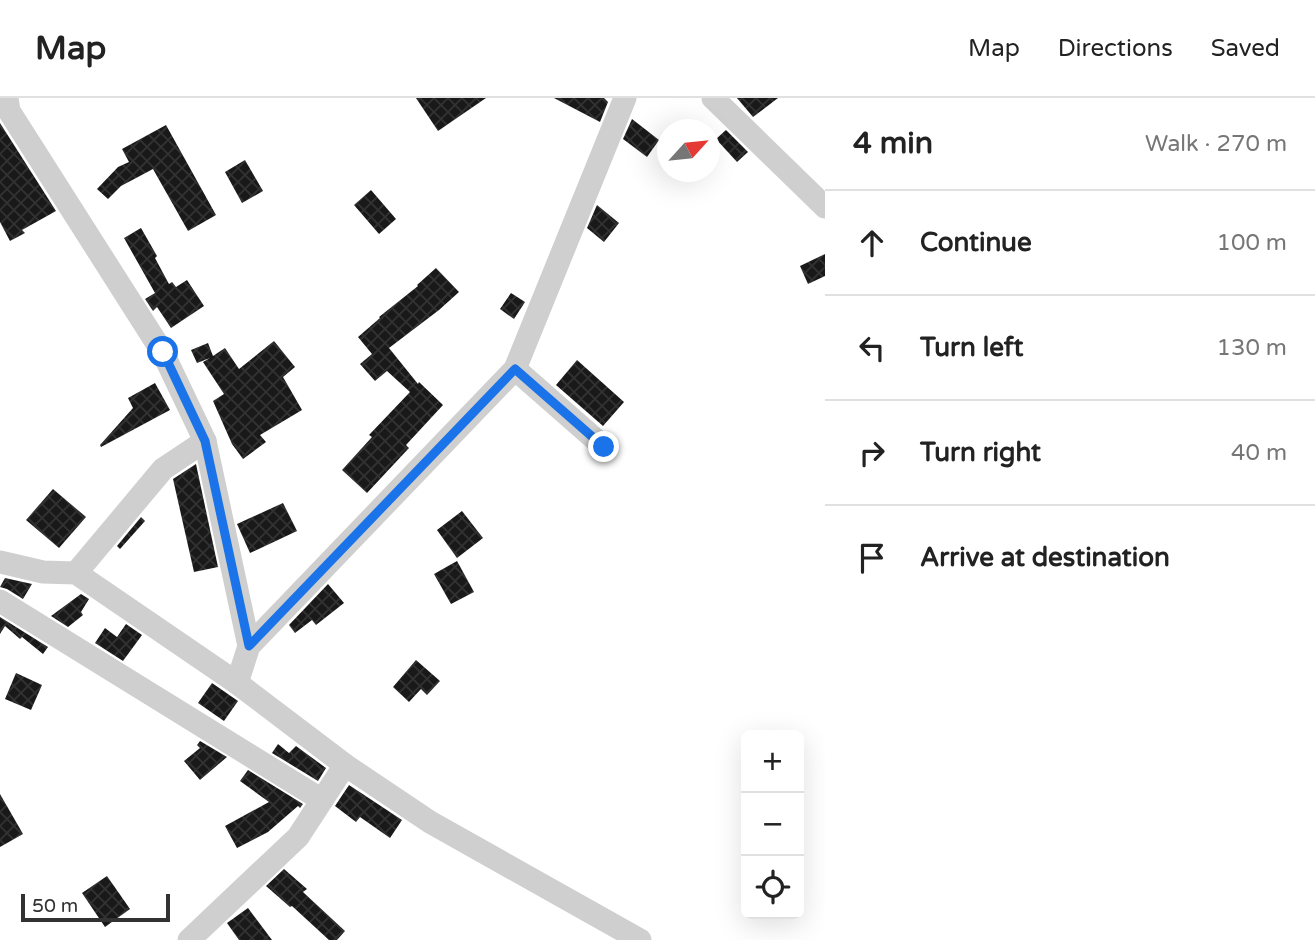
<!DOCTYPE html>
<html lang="en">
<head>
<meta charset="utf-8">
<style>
	body { margin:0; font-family:"Varela Round",sans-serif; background:#f6f6f6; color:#222 }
	.controls { position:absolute; right:21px; bottom:21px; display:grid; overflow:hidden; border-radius:10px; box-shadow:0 7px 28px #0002 }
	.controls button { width:63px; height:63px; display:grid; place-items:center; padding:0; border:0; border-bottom:2px solid #e0e0e0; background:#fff; color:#222; font:35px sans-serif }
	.compass { position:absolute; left:657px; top:21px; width:63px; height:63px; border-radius:50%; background:#fff; box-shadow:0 7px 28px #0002; rotate:63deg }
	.scale { position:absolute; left:21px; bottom:18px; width:149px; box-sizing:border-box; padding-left:7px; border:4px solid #323232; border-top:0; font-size:19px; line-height:24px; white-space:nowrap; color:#323232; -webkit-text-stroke:5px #fff; paint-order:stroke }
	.stop { position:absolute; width:21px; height:21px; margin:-16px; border:5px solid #1a73e8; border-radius:50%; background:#fff }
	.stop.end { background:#1a73e8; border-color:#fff; box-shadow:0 2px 7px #0008 }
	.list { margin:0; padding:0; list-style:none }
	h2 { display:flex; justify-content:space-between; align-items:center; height:91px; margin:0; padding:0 28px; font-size:30px }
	h2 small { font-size:23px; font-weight:400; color:#767676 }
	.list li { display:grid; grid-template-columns:46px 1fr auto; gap:21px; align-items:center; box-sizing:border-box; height:105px; padding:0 28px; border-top:2px solid #e0e0e0 }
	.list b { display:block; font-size:26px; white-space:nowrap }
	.list em { font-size:23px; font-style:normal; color:#767676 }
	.icon { flex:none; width:38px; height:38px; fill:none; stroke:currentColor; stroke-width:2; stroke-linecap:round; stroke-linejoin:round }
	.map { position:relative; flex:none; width:825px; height:842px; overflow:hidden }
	header { display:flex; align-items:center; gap:42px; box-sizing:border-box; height:98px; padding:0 35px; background:#fff; border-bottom:2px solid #e0e0e0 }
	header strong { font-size:33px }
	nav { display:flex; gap:38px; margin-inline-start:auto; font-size:24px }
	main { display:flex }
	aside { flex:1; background:#fff }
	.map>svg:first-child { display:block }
</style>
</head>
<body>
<header>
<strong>Map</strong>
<nav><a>Map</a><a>Directions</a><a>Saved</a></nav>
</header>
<main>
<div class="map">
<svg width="825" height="842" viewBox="0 0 825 842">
	<defs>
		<pattern id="building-cross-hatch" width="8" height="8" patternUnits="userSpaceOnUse" patternTransform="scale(1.75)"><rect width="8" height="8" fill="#191919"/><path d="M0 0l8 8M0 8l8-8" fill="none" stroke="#323232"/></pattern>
	</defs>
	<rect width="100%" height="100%" fill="#fff"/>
	<!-- building -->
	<g fill="url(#building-cross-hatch)">
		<path d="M416,0H486L438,33Z"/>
		<path d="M554,0H604L608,4L600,24Z"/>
		<path d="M737,0H778L753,19Z"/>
		<path d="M632,21L659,42L647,59L623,41Z"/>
		<path d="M0,25L56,113L22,132L25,135L10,143L0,124Z"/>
		<path d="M166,27L216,117L188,133L153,71L121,88L108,101L97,91L118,69L129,64L122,51Z"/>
		<path d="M726,32L748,54L737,64L716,41Z"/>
		<path d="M245,62L263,93L242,105L225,74Z"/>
		<path d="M371,92L396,121L379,136L354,107Z"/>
		<path d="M597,107L619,125L604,144L587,130Z"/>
		<path d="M141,130L157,158L155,160L169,186L172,184L176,189L187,182L204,208L171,230L157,209L153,213L145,201L155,195L124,140Z"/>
		<path d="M825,156V178L808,186L800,168Z"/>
		<path d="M436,170L459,194L439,212L389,250L418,286L419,284L443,307L406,347L409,350L367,395L342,372L372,339L369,337L410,294L387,273L375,283L360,266L372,256L358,239L380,220L379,219L418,188L417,187Z"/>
		<path d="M511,195L525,204L514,221L500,211Z"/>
		<path d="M274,243L295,269L283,279L302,312L260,337L266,344L243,361L232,346L213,303L224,296L203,264L210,260L197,265L191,252L208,245L213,258L225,250L239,271Z"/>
		<path d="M577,262L624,304L603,328L556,287Z"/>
		<path d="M155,285L170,312L101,349L100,347L133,310L128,300Z"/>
		<path d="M196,366L218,469L194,474L173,381Z"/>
		<path d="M53,391L86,419L59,450L26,422Z"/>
		<path d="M283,405L297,433L250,455L237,426Z"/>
		<path d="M462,413L483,440L457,460L437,432Z"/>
		<path d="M141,419L145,423L120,451L117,448Z"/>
		<path d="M457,463L474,494L451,506L434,476Z"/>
		<path d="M5,480L32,486L23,501L7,491L0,489Z"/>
		<path d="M328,486L344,505L316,527L312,522L295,535L289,527Z"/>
		<path d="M81,496L89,501L81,514L83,517L68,529L51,518Z"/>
		<path d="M0,519L48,549L43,556L22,539L20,541L5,528L0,536Z"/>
		<path d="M126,526L142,537L123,563L95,545L105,530L117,539Z"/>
		<path d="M416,562L440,583L427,597L421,591L409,604L393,589Z"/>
		<path d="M16,575L42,587L31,612L5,601Z"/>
		<path d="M212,585L238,603L224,623L198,605Z"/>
		<path d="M200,643L227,659L200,682L184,663L200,650L197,647Z"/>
		<path d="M278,646L289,655L296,648L326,670L318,683L272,655Z"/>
		<path d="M248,672L303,706L300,710L298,708L268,734L237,750L225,728L269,704L240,683Z"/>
		<path d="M349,687L402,722L390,740L360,719L356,724L335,708Z"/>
		<path d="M0,696L23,736L0,749Z"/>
		<path d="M284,771L307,791L303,794L345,833L337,842H329L292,808L290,809L266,788Z"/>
		<path d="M107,778L130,811L105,829L82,795Z"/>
		<path d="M248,810L272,842H239L227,825Z"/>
	</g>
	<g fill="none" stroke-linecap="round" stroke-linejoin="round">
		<!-- minor -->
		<g stroke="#cfcfcf" stroke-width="23">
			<path d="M7,0L9,13L163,255L205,343L249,548"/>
			<path d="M713,0L825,109"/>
			<path d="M515,271L604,349"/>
			<path d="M0,464L43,474L76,475L237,585L345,667L430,724L640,842"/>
			<path d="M76,475L163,371L205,343"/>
			<path d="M0,503L322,702"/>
			<path d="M237,585L249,548L515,271L625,0"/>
			<path d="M189,842L298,739L345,667"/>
		</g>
	</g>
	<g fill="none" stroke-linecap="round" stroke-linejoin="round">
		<!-- route -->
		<path stroke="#1a73e8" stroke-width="9" d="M163,254L205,343L249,548L515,271L604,349"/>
	</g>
</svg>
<div class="controls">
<button>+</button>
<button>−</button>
<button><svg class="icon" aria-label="locate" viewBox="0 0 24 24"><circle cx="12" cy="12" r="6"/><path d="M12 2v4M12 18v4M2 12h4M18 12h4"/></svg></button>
</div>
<svg class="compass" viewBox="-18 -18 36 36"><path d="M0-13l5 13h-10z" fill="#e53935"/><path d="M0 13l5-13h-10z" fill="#767676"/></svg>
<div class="scale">50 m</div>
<div class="stop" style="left:163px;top:254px"></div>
<div class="stop end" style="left:604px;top:349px"></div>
</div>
<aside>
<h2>4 min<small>Walk · 270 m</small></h2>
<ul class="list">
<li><svg class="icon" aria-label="ahead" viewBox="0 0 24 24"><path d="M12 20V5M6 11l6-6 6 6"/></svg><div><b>Continue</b></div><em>100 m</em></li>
<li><svg class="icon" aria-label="left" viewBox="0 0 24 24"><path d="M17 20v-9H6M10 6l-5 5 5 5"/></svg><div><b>Turn left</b></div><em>130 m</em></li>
<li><svg class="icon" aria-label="right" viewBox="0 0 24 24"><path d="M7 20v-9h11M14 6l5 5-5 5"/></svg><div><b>Turn right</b></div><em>40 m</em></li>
<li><svg class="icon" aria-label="arrive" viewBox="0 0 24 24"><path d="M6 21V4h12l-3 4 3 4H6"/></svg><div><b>Arrive at destination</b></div></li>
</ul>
</aside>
</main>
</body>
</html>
